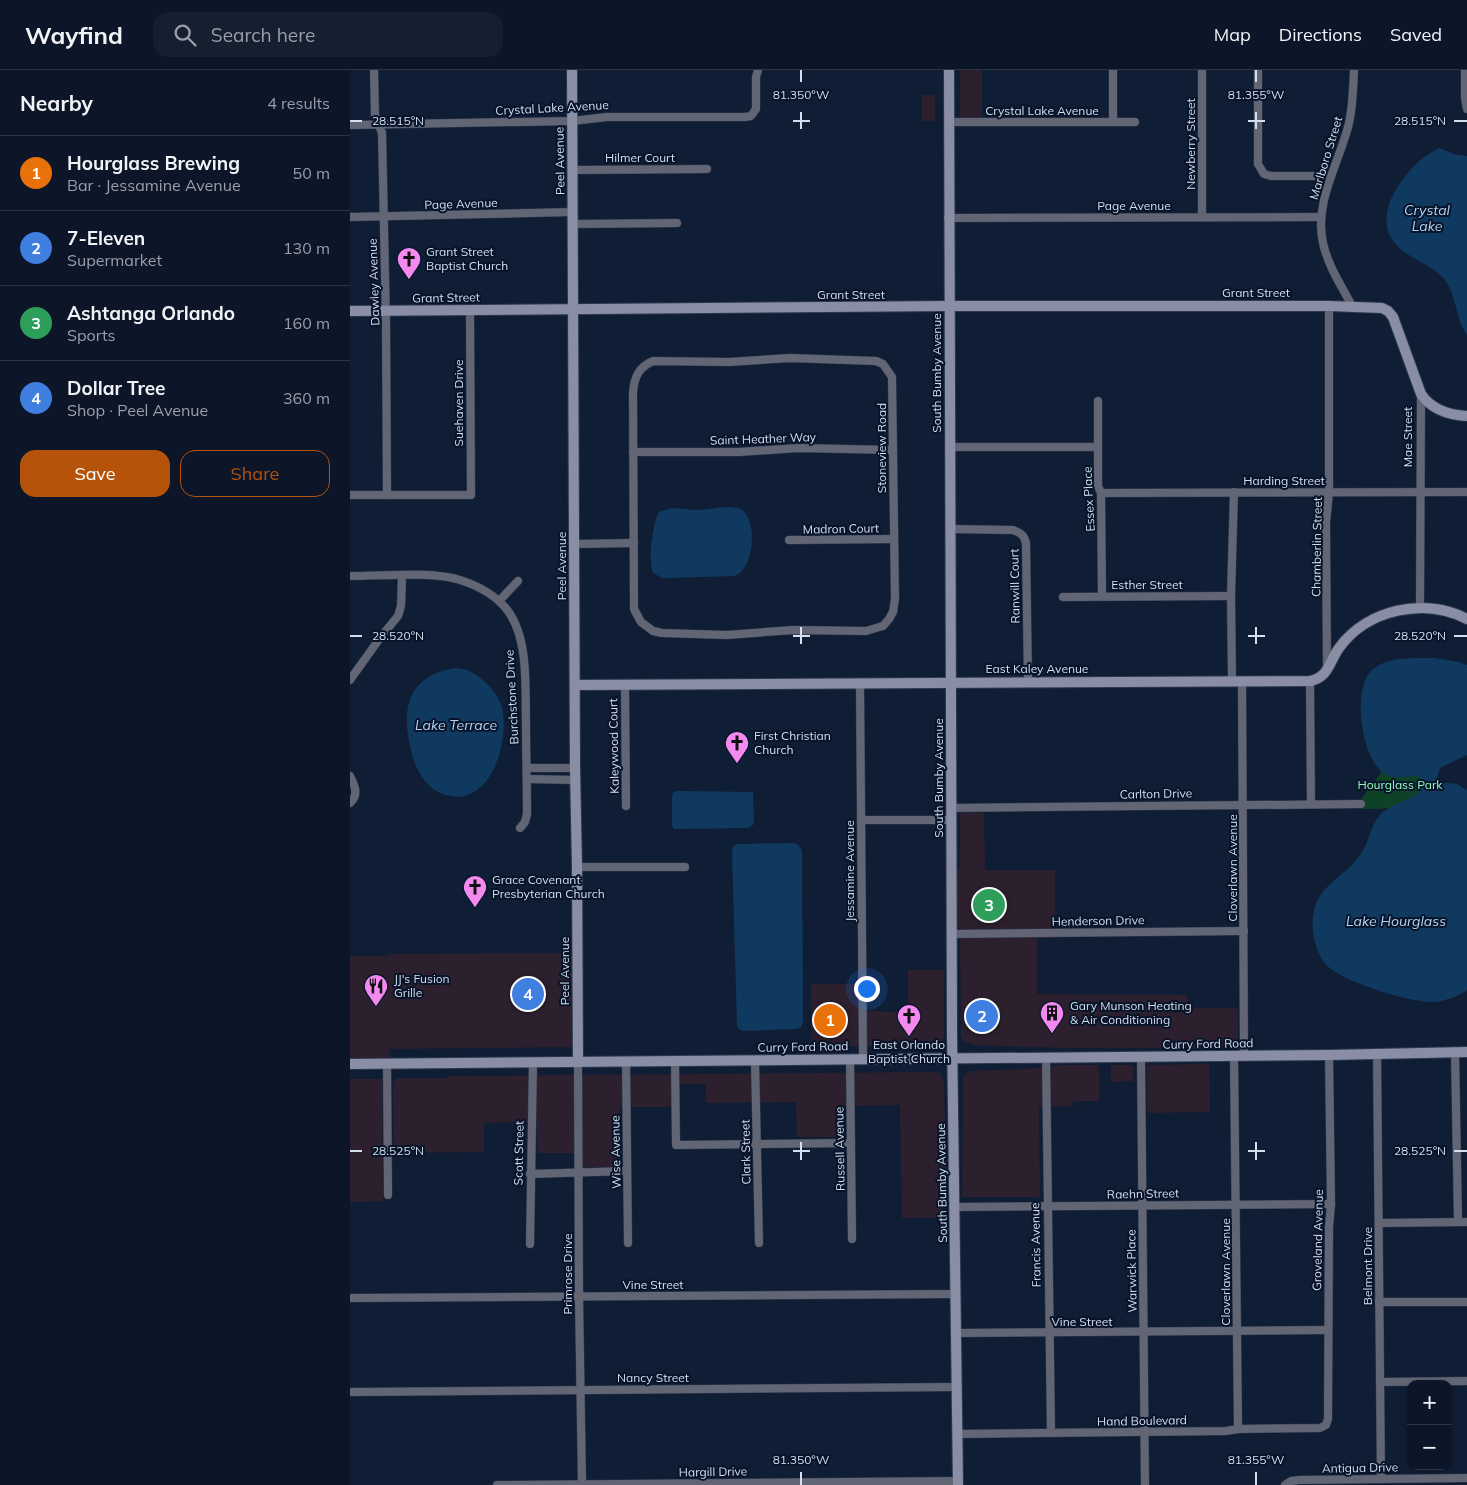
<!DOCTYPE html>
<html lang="en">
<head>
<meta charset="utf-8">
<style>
	body { margin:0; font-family:Mulish,sans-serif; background:#151f30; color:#f1f3f6 }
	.controls { position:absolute; right:15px; bottom:15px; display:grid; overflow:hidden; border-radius:10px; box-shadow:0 1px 4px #0004 }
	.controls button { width:45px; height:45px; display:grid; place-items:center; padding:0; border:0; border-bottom:1px solid #2c3545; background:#0c1628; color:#f1f3f6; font:25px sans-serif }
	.you { position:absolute; left:516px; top:918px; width:18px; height:18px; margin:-12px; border:4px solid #fff; border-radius:50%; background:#1a73e8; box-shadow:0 0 0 8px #1a73e833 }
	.badge { display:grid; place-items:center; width:32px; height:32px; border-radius:50%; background:#b45309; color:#fff; font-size:16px; font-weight:700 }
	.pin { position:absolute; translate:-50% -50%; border:2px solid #fff; box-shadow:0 1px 5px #0006 }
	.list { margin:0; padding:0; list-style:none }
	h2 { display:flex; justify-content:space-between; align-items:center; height:65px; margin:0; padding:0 20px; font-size:21px }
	h2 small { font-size:16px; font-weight:400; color:#9a9fa8 }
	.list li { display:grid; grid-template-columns:32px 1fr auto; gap:15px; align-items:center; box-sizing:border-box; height:75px; padding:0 20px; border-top:1px solid #2c3545 }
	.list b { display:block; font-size:19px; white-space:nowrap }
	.list p { margin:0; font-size:16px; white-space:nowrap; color:#9a9fa8 }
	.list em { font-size:16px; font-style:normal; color:#9a9fa8 }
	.actions { display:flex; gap:10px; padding:15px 20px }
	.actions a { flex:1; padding:11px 0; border:1px solid #b45309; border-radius:15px; text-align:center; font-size:18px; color:#b45309 }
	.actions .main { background:#b45309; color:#fff }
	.icon { flex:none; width:28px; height:28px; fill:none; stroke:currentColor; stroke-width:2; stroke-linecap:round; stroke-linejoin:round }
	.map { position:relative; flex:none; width:1117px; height:1415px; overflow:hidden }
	header { display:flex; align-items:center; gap:30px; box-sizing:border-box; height:70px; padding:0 25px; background:#0c1628; border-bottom:1px solid #2c3545 }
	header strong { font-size:24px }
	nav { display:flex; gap:28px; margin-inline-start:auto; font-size:18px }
	.search { width:350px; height:45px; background:#151f30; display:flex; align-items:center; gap:12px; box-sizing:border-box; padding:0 18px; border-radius:15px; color:#9a9fa8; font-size:19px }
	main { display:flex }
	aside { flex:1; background:#0c1628 }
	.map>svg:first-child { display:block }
</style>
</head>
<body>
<header>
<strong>Wayfind</strong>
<div class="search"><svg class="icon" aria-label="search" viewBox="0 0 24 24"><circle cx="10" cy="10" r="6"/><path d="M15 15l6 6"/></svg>Search here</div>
<nav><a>Map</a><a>Directions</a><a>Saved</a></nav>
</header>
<main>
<aside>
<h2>Nearby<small>4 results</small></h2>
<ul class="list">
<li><span class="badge" style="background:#e8710a">1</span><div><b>Hourglass Brewing</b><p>Bar · Jessamine Avenue</p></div><em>50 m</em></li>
<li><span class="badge" style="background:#3f7fe0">2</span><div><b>7-Eleven</b><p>Supermarket</p></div><em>130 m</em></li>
<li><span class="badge" style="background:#2e9e5b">3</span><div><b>Ashtanga Orlando</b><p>Sports</p></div><em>160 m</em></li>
<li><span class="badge" style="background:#3f7fe0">4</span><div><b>Dollar Tree</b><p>Shop · Peel Avenue</p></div><em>360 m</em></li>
</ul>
<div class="actions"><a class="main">Save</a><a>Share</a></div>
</aside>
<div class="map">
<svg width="1117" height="1415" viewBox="0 0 1117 1415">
	<rect width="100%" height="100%" fill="#101e35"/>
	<!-- commercial -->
	<g fill="#2c202e">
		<path d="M610,0H632V49L610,48Z"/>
		<path d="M585,25V51H572V25Z"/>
		<path d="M610,743H634L635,800H705V868H687V924L837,925L838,938H888V978H715L623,975L613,971L611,966L610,858L606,857V800L610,799Z"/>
		<path d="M227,883V977L40,979V994H0V886H39L40,884Z"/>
		<path d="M558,900H594V968L591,975L587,976H461V914H518V941L558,942Z"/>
		<path d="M859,994L860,1042L797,1043V995Z"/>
		<path d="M712,995H749V1031H723V1036L689,1037L690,1127H612L613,1006L620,1001L676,999Z"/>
		<path d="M761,995H783V1011L761,1012Z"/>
		<path d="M586,1002L590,1003L594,1011L596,1148H552L550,1035L494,1036V1067H447L446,1032L356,1033V1014H322V1037H270L271,1097H229L228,1083H188L187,1052L134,1053V1082L44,1083L43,1015L45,1010L48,1008H98V1006Z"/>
		<path d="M0,1009H32L33,1131L0,1132Z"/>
	</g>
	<!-- green -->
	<path fill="#0e4226" d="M1073,647V738L1012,739V728Z"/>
	<!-- water -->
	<g fill="#0f395f">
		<path d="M1089,78L1104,84L1117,86V265C1105,248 1107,225 1094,209C1083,196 1066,191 1053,181C1017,154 1047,110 1073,88C1078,84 1084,81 1089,78Z"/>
		<path d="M321,438C330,438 339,440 348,440C361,440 378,434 390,439C409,448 404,502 384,506L319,508H312L303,503C298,489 302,456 309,442Z"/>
		<path d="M1084,588L1108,592L1117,595V685L1090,698L1087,707V712L1107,714L1117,720V920C1109,926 1095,931 1085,932C1061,933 986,911 973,891C965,879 961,861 963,847C967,812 997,808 1012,782C1021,768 1020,754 1033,742C1044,733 1059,730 1070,722V706C1061,706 1047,709 1039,706C1012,697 1001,621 1021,601C1036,586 1064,588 1084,588Z"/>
		<path d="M106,598C118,599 124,603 133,610C141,617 149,627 152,638C160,672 140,741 93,724C79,720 69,705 64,691C51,648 51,606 106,598Z"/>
		<path d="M327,721L403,722L404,752L403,755L398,758L324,759L322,755V727L323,723Z"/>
		<path d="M444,773L448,775L452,780L453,951L451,957L446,959L393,961L389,959L387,956L382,781L383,776L388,774Z"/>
	</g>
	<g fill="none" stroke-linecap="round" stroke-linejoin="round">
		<!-- street casing -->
		<g stroke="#2c394f" stroke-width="9">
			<g id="street">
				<path d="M24,0L25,45L32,63L36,251L37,425"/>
				<path d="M763,0V52"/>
				<path d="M852,0V147"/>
				<path d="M908,0V94L914,104L921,106H981"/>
				<path d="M1115,0V28L1117,39"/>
				<path d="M599,52H785"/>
				<path d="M0,55L222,51L257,47H395L401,46L406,39V7L408,0"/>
				<path d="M223,100L357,99"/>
				<path d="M0,147L223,142"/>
				<path d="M598,148L971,147"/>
				<path d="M223,154L327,153"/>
				<path d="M1002,236C991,215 978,196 973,173C964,133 988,95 998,57C1003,39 1003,19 1004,0"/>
				<path d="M440,288L526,291L533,294L542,307L545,529L543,542L539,549L533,556L516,561L443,560L377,565L312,563L303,561L291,552L284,539L283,323C284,307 289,297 303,291L379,292Z"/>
				<path d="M748,331V416L751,423L752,526"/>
				<path d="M599,377H748"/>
				<path d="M283,382H389L449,378L543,380"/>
				<path d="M751,423L1117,422"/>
				<path d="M0,425H121L120,240"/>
				<path d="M600,459L663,460C671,463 674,465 676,473L678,612"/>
				<path d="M439,470L544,469"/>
				<path d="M225,474L284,473"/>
				<path d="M0,506C31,506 82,501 110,510C129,516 146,525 158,541C179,570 175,618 176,652C176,683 177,713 177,744L175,752L170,758"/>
				<path d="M713,527L881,526"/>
				<path d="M149,531L168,511"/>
				<path d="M1070,538L1071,324"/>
				<path d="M977,598L976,453L979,422V236"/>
				<path d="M0,610L30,568L48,546L51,536L52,506"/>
				<path d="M882,611L881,526L884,422"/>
				<path d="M892,611L894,986"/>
				<path d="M960,611L961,734"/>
				<path d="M510,613L513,989"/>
				<path d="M275,615L276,736"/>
				<path d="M177,698H225"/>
				<path d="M0,706C5,716 9,725 0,733"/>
				<path d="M177,709L225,710"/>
				<path d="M601,738L1011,734"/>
				<path d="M511,750H601"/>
				<path d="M227,797H335"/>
				<path d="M602,864L894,861"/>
				<path d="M1105,982L1108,1152"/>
				<path d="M1027,984L1031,1409"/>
				<path d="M884,986L888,1359"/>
				<path d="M791,987L795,1415"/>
				<path d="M696,988L701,1363"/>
				<path d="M500,989L502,1169"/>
				<path d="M276,991L278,1173"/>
				<path d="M325,991L326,1075L501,1073"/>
				<path d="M405,991L409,1173"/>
				<path d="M228,992L229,1226L232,1415"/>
				<path d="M37,993L38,1125"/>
				<path d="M180,1104L277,1101"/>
				<path d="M604,1137L981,1134"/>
				<path d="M1029,1153L1117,1152"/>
				<path d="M180,1174L183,992"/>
				<path d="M0,1228L606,1224"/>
				<path d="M1029,1232H1117"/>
				<path d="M606,1263L978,1260"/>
				<path d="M1030,1312L1117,1311"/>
				<path d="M0,1322L607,1317"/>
				<path d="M608,1364L876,1361L888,1359L970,1358L976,1355L978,1349L979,1157L981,1134L979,985"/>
				<path d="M147,1415L608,1411"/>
				<path d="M935,1415L941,1411L949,1410L1117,1408"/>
			</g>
		</g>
		<!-- secondary casing -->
		<g stroke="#2c394f" stroke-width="12">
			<g id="secondary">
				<path d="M222,0L225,698L227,797L228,992"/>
				<path d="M599,0L602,963L608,1415"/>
				<path d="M0,241L599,236H979L1032,238L1038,241L1043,247L1071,324C1081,339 1099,345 1117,346"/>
				<path d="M225,615L960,611C979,607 979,592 989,578C1017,539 1075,527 1117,549"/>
				<path d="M0,994L979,985L1117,982"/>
			</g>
		</g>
		<!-- street -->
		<use href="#street" stroke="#626573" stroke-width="8"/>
		<!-- secondary -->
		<use href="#secondary" stroke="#898ea4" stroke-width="10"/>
	</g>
	<!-- ticks -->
	<path fill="none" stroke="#d5dfef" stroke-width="2" d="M451,0V12M906,0V12M451,42V59M906,42V59M0,51H12M443,51H460M898,51H915M1104,51H1117M451,557V574M906,557V574M0,566H12M443,566H460M898,566H915M1104,566H1117M451,1072V1090M906,1072V1090M0,1081H12M443,1081H460M898,1081H915M1104,1081H1117M451,1402V1415M906,1402V1415"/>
	<!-- icons -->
	<defs>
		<g id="church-pin" transform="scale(1.25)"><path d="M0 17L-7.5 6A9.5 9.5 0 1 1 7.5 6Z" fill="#f489f0" stroke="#07142a"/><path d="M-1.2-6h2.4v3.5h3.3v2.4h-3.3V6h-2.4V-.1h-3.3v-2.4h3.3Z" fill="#111"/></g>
		<g id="restaurant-pin" transform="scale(1.25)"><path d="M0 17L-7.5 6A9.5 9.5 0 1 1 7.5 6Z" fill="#f489f0" stroke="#07142a"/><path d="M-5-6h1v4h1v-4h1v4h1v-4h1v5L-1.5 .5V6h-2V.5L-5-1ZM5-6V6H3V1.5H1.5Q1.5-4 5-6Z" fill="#111"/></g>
		<g id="building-pin" transform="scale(1.25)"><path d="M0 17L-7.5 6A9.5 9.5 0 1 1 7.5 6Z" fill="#f489f0" stroke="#07142a"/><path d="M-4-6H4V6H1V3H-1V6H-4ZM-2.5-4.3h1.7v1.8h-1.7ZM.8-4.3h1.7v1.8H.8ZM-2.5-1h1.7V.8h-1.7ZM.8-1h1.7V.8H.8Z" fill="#111"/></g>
	</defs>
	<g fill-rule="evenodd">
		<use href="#church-pin" x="59" y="189"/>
		<use href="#church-pin" x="387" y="673"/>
		<use href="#church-pin" x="125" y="817"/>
		<use href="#restaurant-pin" x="26" y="916"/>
		<use href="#building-pin" x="702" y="943"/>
		<use href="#church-pin" x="559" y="946"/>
	</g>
	<g text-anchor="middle" stroke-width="4" stroke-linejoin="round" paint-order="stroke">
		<!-- street labels -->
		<g font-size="12" fill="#d5dfef" stroke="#07142a">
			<text transform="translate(202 38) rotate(-3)" y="4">Crystal Lake Avenue</text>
			<text x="692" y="45">Crystal Lake Avenue</text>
			<text transform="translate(841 74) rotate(-90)" y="4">Newberry Street</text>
			<text x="290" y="92">Hilmer Court</text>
			<text transform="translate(976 88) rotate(-73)" y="4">Marlboro Street</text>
			<text transform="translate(210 91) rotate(-91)" y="4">Peel Avenue</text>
			<text transform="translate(111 134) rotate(-2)" y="4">Page Avenue</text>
			<text x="784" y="140">Page Avenue</text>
			<text transform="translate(24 212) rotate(-92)" y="4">Dawley Avenue</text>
			<text x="906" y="227">Grant Street</text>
			<text x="501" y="229">Grant Street</text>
			<text transform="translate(96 228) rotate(-1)" y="4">Grant Street</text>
			<text transform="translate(587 303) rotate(-90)" y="4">South Bumby Avenue</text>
			<text transform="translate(109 333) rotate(-90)" y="4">Suehaven Drive</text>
			<text transform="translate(1058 367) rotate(-90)" y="4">Mae Street</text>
			<text transform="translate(413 369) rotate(-2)" y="4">Saint Heather Way</text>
			<text transform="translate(532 378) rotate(-90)" y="4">Stoneview Road</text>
			<text x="934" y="415">Harding Street</text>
			<text transform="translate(739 429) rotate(-93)" y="4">Essex Place</text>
			<text transform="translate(491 459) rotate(-1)" y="4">Madron Court</text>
			<text transform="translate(967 477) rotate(-89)" y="4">Chamberlin Street</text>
			<text transform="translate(212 496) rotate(-90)" y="4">Peel Avenue</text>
			<text x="797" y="519">Esther Street</text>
			<text transform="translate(665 516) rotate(-91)" y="4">Ranwill Court</text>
			<text x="687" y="603">East Kaley Avenue</text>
			<text transform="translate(162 627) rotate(-93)" y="4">Burchstone Drive</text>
			<text transform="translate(264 676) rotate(-91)" y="4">Kaleywood Court</text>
			<text transform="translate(589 708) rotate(-90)" y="4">South Bumby Avenue</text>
			<text transform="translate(806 724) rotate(-1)" y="4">Carlton Drive</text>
			<text transform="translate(883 798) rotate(-90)" y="4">Cloverlawn Avenue</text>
			<text transform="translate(500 801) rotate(-90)" y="4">Jessamine Avenue</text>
			<text transform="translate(748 851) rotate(-1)" y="4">Henderson Drive</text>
			<text transform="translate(215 901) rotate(-90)" y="4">Peel Avenue</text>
			<text transform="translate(858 974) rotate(-1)" y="4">Curry Ford Road</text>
			<text transform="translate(453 977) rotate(-1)" y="4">Curry Ford Road</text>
			<text transform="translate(490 1079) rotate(-91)" y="4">Russell Avenue</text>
			<text transform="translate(266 1082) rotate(-91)" y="4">Wise Avenue</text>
			<text transform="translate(396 1082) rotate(-91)" y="4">Clark Street</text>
			<text transform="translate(169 1083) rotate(-89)" y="4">Scott Street</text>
			<text transform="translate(592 1113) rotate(-91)" y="4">South Bumby Avenue</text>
			<text transform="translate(793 1124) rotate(-1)" y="4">Raehn Street</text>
			<text transform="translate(968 1170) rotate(-89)" y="4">Groveland Avenue</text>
			<text transform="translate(686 1175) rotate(-91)" y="4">Francis Avenue</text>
			<text transform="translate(1018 1196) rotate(-90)" y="4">Belmont Drive</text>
			<text transform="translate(782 1201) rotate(-91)" y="4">Warwick Place</text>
			<text transform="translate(876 1202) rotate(-90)" y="4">Cloverlawn Avenue</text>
			<text transform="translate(218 1204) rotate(-90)" y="4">Primrose Drive</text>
			<text x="303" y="1219">Vine Street</text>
			<text x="732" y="1256">Vine Street</text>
			<text x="303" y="1312">Nancy Street</text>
			<text transform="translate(792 1351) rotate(-1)" y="4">Hand Boulevard</text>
			<text transform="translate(1010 1398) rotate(-1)" y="4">Antigua Drive</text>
			<text transform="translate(363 1402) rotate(-1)" y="4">Hargill Drive</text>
		</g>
		<!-- poi labels -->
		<g font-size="12" fill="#d5dfef" stroke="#07142a" text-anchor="start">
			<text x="76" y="186">Grant Street<tspan x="76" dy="14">Baptist Church</tspan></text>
			<text x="404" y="670">First Christian<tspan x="404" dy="14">Church</tspan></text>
			<text x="142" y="814">Grace Covenant<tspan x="142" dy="14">Presbyterian Church</tspan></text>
			<text x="44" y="913">JJ's Fusion<tspan x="44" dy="14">Grille</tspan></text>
			<text x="720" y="940">Gary Munson Heating<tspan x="720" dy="14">&amp; Air Conditioning</tspan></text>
			<text x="559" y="979" text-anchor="middle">East Orlando<tspan x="559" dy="14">Baptist Church</tspan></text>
		</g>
		<!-- park labels -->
		<g font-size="12" fill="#96fcbc" stroke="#07142a">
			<text x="1050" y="719">Hourglass Park</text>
		</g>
		<!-- water labels -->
		<g font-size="14" font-style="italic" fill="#b6d3f1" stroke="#07142a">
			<text x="1077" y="145">Crystal<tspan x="1077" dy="16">Lake</tspan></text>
			<text x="106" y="660">Lake Terrace</text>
			<text x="1046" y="856">Lake Hourglass</text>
		</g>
	</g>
	<g font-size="12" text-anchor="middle" fill="#d5dfef" stroke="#07142a" stroke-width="4" stroke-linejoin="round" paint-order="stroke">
		<text x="451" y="29">81.350°W</text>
		<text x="906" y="29">81.355°W</text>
		<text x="1070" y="55">28.515°N</text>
		<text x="48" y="55">28.515°N</text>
		<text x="1070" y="570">28.520°N</text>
		<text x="48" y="570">28.520°N</text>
		<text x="1070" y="1085">28.525°N</text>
		<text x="48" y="1085">28.525°N</text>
		<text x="451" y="1394">81.350°W</text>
		<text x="906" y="1394">81.355°W</text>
	</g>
</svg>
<div class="controls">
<button>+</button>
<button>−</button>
</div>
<div class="you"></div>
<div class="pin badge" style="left:480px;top:950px;background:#e8710a">1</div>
<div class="pin badge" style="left:632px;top:946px;background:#3f7fe0">2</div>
<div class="pin badge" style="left:639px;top:835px;background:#2e9e5b">3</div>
<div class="pin badge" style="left:178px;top:924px;background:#3f7fe0">4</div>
</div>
</main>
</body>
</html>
